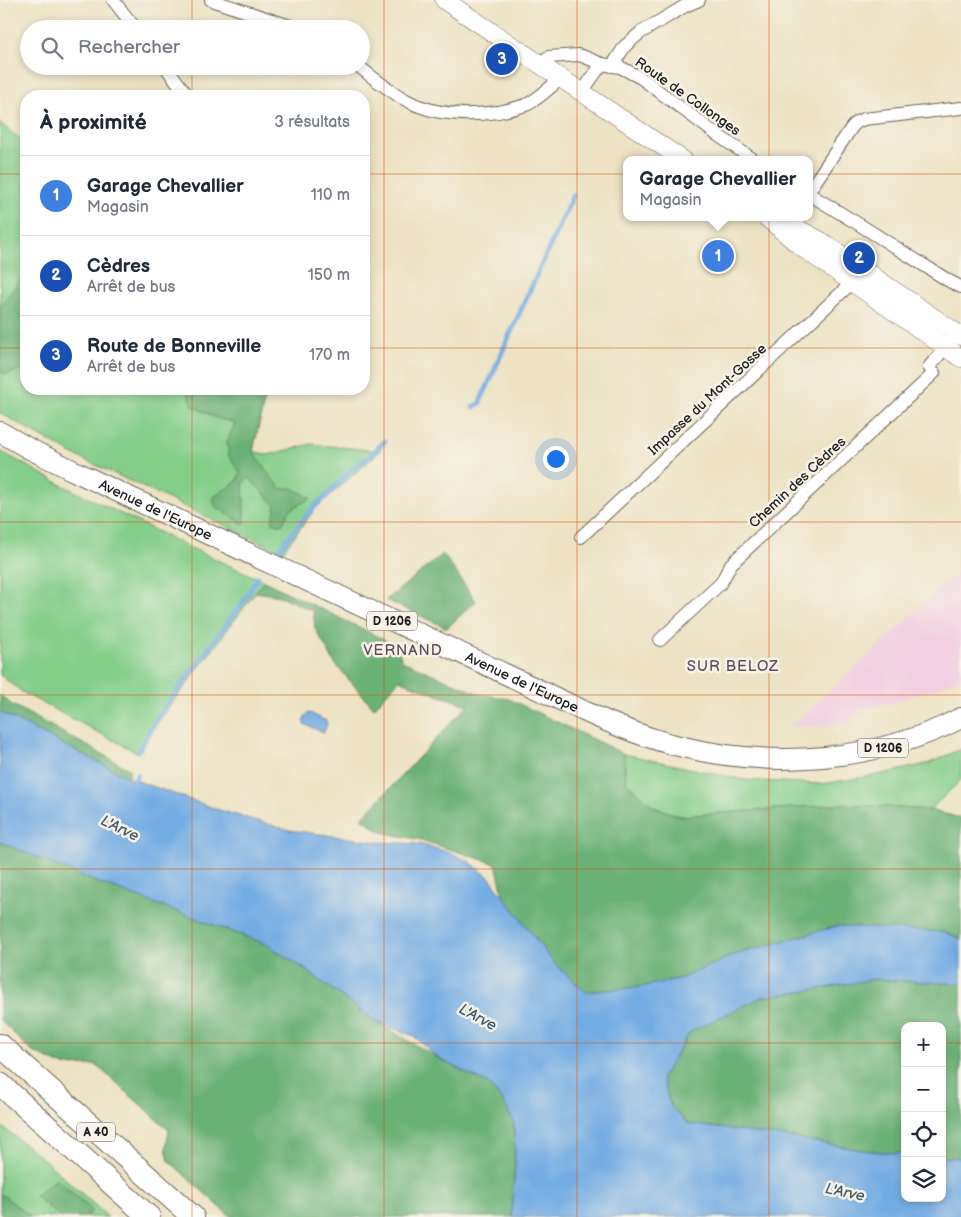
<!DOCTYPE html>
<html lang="fr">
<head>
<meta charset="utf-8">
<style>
	body { margin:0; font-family:"Balsamiq Sans",sans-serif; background:#f2f2f3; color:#1f2937 }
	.controls { position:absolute; right:15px; bottom:15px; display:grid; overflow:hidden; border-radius:10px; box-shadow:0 2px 8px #0003 }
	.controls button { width:45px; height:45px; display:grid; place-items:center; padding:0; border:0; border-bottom:1px solid #e0e1e3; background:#fff; color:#1f2937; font:25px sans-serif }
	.you { position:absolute; left:555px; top:458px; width:18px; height:18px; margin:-12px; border:4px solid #fff; border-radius:50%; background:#1a73e8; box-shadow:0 0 0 8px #1a73e833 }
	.badge { display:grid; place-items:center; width:32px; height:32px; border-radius:50%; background:#d93025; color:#fff; font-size:16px; font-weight:700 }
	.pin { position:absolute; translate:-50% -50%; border:2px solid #fff; box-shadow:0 1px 5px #0006 }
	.popup { position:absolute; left:623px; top:156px; width:190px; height:65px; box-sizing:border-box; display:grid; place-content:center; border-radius:10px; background:#fff; filter:drop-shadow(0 1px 4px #0005); font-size:16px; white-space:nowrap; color:#747a83 }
	.popup b { font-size:19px; color:#1f2937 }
	.popup::after { content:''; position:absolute; left:50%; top:100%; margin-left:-10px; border:10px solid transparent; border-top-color:#fff }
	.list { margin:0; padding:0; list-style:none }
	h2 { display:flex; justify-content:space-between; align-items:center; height:65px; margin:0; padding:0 20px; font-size:21px }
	h2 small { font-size:16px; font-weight:400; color:#747a83 }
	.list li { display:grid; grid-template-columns:32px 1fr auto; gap:15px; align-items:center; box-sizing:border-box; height:80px; padding:0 20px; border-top:1px solid #e0e1e3 }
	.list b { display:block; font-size:19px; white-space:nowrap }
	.list p { margin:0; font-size:16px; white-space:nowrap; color:#747a83 }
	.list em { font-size:16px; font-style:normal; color:#747a83 }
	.icon { flex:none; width:28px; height:28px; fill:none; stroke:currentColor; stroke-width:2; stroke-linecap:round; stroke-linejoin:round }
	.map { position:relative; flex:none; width:961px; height:1217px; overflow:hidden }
	.search { position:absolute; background:#fff; box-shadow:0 2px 8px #0003; left:20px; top:20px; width:350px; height:55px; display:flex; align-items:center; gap:12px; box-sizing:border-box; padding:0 18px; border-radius:28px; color:#747a83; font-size:19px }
	.panel { position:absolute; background:#fff; box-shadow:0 2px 8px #0003; left:20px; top:90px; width:350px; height:305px; border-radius:20px }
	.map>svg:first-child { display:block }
</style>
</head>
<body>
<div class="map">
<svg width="961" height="1217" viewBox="0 0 961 1217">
	<rect width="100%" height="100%" fill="#f7f3e8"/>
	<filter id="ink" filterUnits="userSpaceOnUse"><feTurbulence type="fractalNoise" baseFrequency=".02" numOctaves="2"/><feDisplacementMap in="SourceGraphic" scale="10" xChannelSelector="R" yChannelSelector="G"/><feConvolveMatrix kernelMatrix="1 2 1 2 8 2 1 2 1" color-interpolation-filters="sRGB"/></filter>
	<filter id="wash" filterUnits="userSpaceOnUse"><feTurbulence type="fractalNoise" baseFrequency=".0096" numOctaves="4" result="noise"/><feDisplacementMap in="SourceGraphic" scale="20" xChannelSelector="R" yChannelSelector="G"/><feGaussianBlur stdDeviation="1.12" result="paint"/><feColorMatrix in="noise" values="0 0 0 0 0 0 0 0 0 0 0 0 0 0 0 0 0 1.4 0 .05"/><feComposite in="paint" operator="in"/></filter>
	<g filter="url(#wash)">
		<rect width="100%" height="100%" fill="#ede2c3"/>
		<!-- built -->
		<path fill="#f2cfe1" d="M961,569V678L950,683L923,693L891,703L860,709L848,724L791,727Z"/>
		<!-- green -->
		<g fill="#84ce8a" stroke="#507553">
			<path d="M0,123L26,144V389H267L253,451L268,455L311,444L380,451L316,508L282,552L72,454L0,413Z"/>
			<path d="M0,451L62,485L210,557L264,581L149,734L138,753L25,694L0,675Z"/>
			<path d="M961,749V780L930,810L844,804L680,816L654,807L626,782L624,754L744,780L821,784L883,774L930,763Z"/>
			<path d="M0,1125L41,1157L108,1217H87L92,1210L35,1196L61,1217H31L0,1193Z"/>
		</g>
		<!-- forest -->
		<g fill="#6bb176" stroke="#446649">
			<path d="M26,275V368L5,375L0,371V307L19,281Z"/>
			<path d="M186,389H233L242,396L266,391L253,451L271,477L282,489L292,488L311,498L290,510L282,525L272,522L276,506L249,478L243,483L245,525L215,506L213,498L238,480L240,472L229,456L227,442L235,423L216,418L193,406Z"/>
			<path d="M443,554L476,601L447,628L386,600Z"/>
			<path d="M264,581L397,646L402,661L480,694L509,699L624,754L626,782L654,807L680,816L844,804L930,810L961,818V939L944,932L837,926L734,955L682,978L641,987L586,992L553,962L504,897L496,864L421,840L381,832L362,818L468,705L440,696L399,680L374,708L335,664L315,628L313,611L280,596L256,592Z"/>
			<path d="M0,695L11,704L129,769V778L0,712Z"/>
			<path d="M0,842L94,881L266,944L299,965L375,1021L438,1058L488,1084L502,1100L514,1122L515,1163L512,1217H231L169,1161L166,1148L169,1130L96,1065L64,1066L31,1051L0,1020Z"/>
			<path d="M873,979L961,984V1158L942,1157V1026H905V1154L861,1150L793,1138L688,1124L671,1107L662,1078L690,1032L715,1019L762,997L819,989Z"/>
			<path d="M56,1179L92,1210L87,1217H61L35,1196Z"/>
			<path d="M0,1193L31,1217H6L0,1213Z"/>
		</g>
		<!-- water -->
		<g fill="#73ace3" stroke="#486480">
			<path d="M0,712L129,778L222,811L289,830L379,842L419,844L451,853L470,862L490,878L553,962L586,992L641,987L682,978L734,955L837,926L944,932L961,939V984L873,979L819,989L762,997L690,1032L662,1078L671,1107L688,1124L793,1138L861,1150L905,1154V1198H942V1157L961,1158V1217H512L515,1163L514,1122L502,1100L488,1084L438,1058L414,1036L375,1021L299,965L266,944L94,881L0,842Z"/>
			<path d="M310,713L326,721L327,724L324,732H322L304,724L303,722L307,714Z"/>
		</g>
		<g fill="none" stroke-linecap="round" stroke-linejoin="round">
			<!-- stream -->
			<g stroke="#73ace3" stroke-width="5">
				<path d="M473,407L479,404L488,385L506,343L573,195"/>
				<path d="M279,550L287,539L312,509L328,495L351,470L372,454L385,441"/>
				<path d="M139,750L158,717L246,598L257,577"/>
				<path d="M133,786L137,774"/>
			</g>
		</g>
	</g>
	<g filter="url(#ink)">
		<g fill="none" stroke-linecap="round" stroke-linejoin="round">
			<!-- minor casing -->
			<g stroke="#656156" stroke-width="14">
				<g id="minor">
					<path d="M113,0L136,29"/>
					<path d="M211,0L299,29"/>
					<path d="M538,63L549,57L578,55L582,56L602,64L620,67L641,78L716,134L754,160"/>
					<path d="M165,66L188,96"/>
					<path d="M358,66C374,78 390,92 408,101C436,116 468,116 498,112C508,110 518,108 528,104C540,97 551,87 561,78"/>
					<path d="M612,66L625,46L640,33L685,6L699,0"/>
					<path d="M582,92L594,75L602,64"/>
					<path d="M809,191L852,127L857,122L864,119L961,108"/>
					<path d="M809,194L860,225L949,281L961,287"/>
					<path d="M581,537L858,277"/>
					<path d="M660,640L721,583L731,564L934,373L929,367L950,342"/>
				</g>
			</g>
			<!-- secondary casing -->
			<g stroke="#656156" stroke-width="19">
				<g id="secondary">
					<path d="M444,0L683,160"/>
					<path d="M766,217L800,246L961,358"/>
					<path d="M779,219L821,241L961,336"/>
				</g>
			</g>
			<!-- primary casing -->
			<g stroke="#656156" stroke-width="22">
				<g id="primary">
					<path id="s1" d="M0,432L28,448L74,471L586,712C616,726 646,738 679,746C771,769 876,762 961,718"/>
				</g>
			</g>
			<!-- motorway casing -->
			<g stroke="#656156" stroke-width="24">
				<g id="motorway">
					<path d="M0,1045L193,1217"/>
					<path d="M0,1084L149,1217"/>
				</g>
			</g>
			<!-- minor -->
			<use href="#minor" stroke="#fff" stroke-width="12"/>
			<!-- secondary -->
			<use href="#secondary" stroke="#fff" stroke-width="18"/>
			<!-- primary -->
			<use href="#primary" stroke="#fff" stroke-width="20"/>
			<!-- motorway -->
			<use href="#motorway" stroke="#fff" stroke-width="22"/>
		</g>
	</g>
	<!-- grid -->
	<path fill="none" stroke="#d4530e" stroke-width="1" stroke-opacity="0.55" d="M192,0V29M384,0V1217M577,0V1217M769,0V1217M192,66V96M0,174H26M364,174H961M0,348H26M364,348H961M192,389V1217M0,522H961M0,695H961M0,869H961M0,1043H905M942,1043H961"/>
	<g text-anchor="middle" stroke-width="5" stroke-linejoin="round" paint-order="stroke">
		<!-- shield labels -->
		<g fill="#f7f3e8" stroke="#5e5c59" stroke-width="1">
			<rect x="367" y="611.5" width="50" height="19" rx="4"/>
			<rect x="858" y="738.5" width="50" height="19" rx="4"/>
			<rect x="77" y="1122.5" width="38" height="19" rx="4"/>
		</g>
		<g font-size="12" font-weight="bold" fill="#1c1c1c">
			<text x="392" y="625">D 1206</text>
			<text x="883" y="752">D 1206</text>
			<text x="96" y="1136">A 40</text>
		</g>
		<!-- street labels -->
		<g font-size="14" fill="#1c1c1c" stroke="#f7f3e8">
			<text transform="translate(688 96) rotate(35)" y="5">Route de Collonges</text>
			<text transform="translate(707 399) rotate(-43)" y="5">Impasse du Mont-Gosse</text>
			<text transform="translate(797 482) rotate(-43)" y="5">Chemin des Cèdres</text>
			<text dy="5" stroke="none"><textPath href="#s1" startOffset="174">Avenue de l'Europe</textPath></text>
			<text dy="5" stroke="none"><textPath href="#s1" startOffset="579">Avenue de l'Europe</textPath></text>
		</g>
		<!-- neighbourhood labels -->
		<g font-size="15" letter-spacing="1" fill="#624a5d" stroke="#f7f3e8">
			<text x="403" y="655">VERNAND</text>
			<text x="733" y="671">SUR BELOZ</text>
		</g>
		<!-- water labels -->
		<g font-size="15" font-style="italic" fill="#3f566c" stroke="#f7f3e8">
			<text transform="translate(120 828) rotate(26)" y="5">L'Arve</text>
			<text transform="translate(478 1017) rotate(28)" y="5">L'Arve</text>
			<text transform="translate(845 1192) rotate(12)" y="5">L'Arve</text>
		</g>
	</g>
</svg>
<div class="controls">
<button>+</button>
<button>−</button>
<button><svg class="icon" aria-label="locate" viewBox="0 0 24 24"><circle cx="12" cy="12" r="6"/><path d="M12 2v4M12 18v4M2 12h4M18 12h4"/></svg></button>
<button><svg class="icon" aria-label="layers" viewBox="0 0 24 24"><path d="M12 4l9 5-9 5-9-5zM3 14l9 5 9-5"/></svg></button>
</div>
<div class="you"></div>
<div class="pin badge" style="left:718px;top:256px;background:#3f7fe0">1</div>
<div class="popup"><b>Garage Chevallier</b>Magasin</div>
<div class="pin badge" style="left:859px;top:258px;background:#1a4fb4">2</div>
<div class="pin badge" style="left:502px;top:59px;background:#1a4fb4">3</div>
<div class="search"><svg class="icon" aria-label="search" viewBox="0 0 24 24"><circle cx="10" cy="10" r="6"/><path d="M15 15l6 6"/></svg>Rechercher</div>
<section class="panel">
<h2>À proximité<small>3 résultats</small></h2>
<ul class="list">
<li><span class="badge" style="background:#3f7fe0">1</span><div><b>Garage Chevallier</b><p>Magasin</p></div><em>110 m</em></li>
<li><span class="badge" style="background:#1a4fb4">2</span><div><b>Cèdres</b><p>Arrêt de bus</p></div><em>150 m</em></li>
<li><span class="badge" style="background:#1a4fb4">3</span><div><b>Route de Bonneville</b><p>Arrêt de bus</p></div><em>170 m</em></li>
</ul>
</section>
</div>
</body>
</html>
